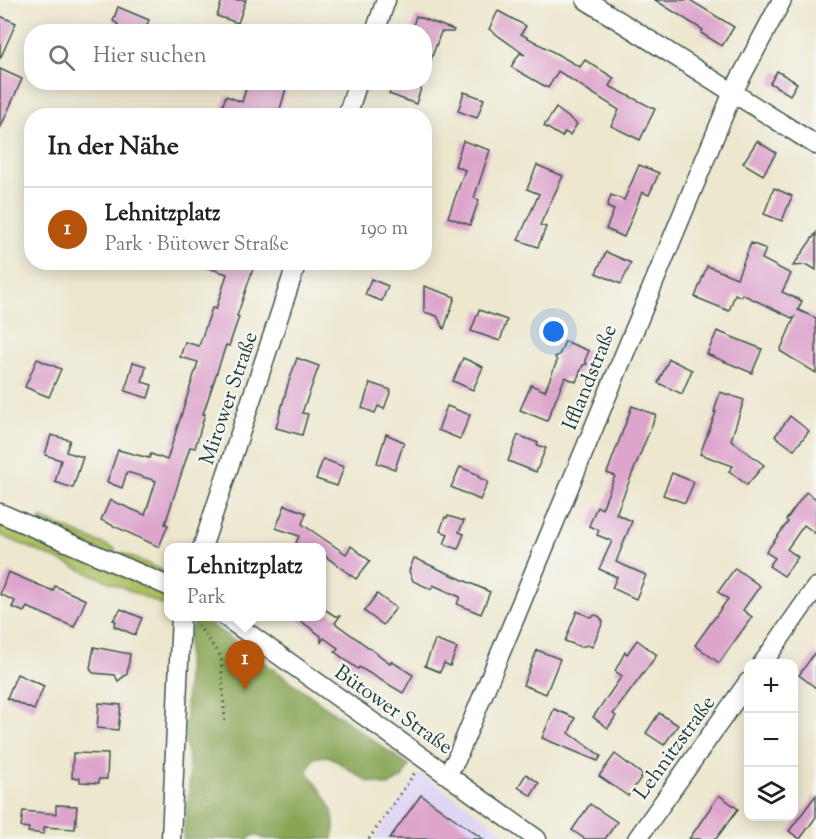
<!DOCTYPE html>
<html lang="de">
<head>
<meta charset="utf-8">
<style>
	body { margin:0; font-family:"Sorts Mill Goudy",serif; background:#f6f6f6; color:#222 }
	.controls { position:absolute; right:18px; bottom:18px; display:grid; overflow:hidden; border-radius:12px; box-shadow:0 3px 15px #0003 }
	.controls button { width:54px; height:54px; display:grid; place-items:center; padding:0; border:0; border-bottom:2px solid #e0e0e0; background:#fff; color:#222; font:30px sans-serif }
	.you { position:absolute; left:554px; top:332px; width:21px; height:21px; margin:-15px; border:4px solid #fff; border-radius:50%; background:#1a73e8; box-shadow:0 0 0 9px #1a73e833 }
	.badge { display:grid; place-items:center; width:39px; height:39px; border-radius:50%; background:#b45309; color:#fff; font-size:20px; font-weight:700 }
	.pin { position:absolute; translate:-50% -50px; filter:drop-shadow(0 2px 3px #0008) }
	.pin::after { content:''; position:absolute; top:32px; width:21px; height:18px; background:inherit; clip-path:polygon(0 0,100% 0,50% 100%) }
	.popup { position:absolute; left:164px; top:543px; width:162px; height:78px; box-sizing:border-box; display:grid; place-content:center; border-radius:12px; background:#fff; filter:drop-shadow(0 2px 4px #0005); font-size:20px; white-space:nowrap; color:#767676 }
	.popup b { font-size:22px; color:#222 }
	.popup::after { content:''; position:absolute; left:50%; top:100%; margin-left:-12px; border:12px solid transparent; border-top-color:#fff }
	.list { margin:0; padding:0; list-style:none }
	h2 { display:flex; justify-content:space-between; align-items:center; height:78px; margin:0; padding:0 24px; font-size:26px }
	h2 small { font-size:20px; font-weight:400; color:#767676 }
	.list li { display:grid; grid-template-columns:39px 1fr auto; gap:18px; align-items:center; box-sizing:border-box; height:84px; padding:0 24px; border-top:2px solid #e0e0e0 }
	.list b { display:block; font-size:22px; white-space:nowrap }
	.list p { margin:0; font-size:20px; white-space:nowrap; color:#767676 }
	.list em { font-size:20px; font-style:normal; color:#767676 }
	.icon { flex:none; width:33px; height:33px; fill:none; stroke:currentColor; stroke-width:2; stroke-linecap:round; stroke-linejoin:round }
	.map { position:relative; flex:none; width:816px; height:839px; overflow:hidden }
	.search { position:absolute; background:#fff; box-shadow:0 3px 15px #0003; left:24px; top:24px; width:408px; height:66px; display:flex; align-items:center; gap:15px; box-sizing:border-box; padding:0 21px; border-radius:24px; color:#767676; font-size:22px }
	.panel { position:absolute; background:#fff; box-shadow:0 3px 15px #0003; left:24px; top:108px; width:408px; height:162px; border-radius:24px }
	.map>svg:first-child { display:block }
</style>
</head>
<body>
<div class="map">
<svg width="816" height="839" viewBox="0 0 816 839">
	<rect width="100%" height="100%" fill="#f6f6f2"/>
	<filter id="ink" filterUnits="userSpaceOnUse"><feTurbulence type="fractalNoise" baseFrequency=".0167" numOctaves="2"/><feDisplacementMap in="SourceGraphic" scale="12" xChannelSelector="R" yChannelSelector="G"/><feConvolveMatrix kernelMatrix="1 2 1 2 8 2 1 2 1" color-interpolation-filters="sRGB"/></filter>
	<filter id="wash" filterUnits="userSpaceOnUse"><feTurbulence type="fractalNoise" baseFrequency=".008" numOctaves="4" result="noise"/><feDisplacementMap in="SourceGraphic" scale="24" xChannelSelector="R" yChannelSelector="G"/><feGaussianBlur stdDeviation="1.35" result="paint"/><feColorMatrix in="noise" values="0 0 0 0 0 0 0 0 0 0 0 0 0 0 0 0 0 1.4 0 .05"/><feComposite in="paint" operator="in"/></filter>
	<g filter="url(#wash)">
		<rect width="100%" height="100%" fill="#ede7ce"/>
		<!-- built -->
		<path fill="#dfd5f5" d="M419,773L465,804L513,839H374Z"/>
		<!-- green -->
		<g fill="#adbe61" stroke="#667e4a" stroke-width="1.5">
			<path d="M41,518L115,549L113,556L39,524Z"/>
			<path d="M0,522L166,593L165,606L0,535Z"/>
			<path d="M123,553L168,573V579L120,559Z"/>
		</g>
		<!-- forest -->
		<path fill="#8aa557" stroke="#547146" stroke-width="1.5" d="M202,618L409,766L402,778L388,786L367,781L332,758L326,756L314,758L307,771C323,794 339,809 333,839H265L255,835L248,839H183C187,808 194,772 185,742L188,638L195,620Z"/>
		<g id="blocks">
			<!-- building -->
			<g fill="#dda4cc">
				<path d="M222,0H246L238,23L217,16Z"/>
				<path d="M655,0H690L734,27L722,46L701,33L703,30Z"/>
				<path d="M118,7L149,20L144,32H115L118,24L113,21Z"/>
				<path d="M498,11L526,26L521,34L580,67L585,60L614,78L609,86L655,109L640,140L611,126L619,110L558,71L548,88L511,67L520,53L525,55L489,29Z"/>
				<path d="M0,16L16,23L0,59Z"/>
				<path d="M416,16L454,30L453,32H441L426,73H424V32H411Z"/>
				<path d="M0,69L22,79L0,129Z"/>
				<path d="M777,71L797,83L790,95L770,83Z"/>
				<path d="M248,82H288L278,116H219L226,96L242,102Z"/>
				<path d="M393,82H423L416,104L389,94Z"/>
				<path d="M464,92L484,99L477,118L458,111Z"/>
				<path d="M556,108L577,124L570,135L565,132L562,137L544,126Z"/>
				<path d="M463,141L490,150L474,198L479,200L470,225L448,217L465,170L455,166Z"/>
				<path d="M757,141L776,153L763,175L743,163Z"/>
				<path d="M537,165L563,176L540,225L546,227L538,247L518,240L539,194L527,189Z"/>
				<path d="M639,165L659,173L649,195L642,192L624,237L606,229L614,210L607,207L611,195L624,200Z"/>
				<path d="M774,188L792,196L782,221L764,214Z"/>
				<path d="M816,233V270L808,265L793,266Z"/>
				<path d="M751,243L766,249L762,259L791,274L782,292L802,301L798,310L816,318V373L780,351L795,316L794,319L742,294L741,297L735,294L729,311L695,297L707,266L737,278Z"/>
				<path d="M606,252L631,263L621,284L596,273Z"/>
				<path d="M200,262H245L254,266L237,316L239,317L229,346L226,345L203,414H205L195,448L190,447L165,524L168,525L159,547L101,520L110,500L145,515L156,481L127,472L122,488L107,482L118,450L149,458L151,454L167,460L198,362L180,357L185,342L199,346L212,308L216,309L227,274L199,265Z"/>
				<path d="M371,279L388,286L382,301L365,295Z"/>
				<path d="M424,286L455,297L444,329L437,316L424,312Z"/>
				<path d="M479,310L507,320L500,341L471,331Z"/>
				<path d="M717,331L762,349L752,373L707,354Z"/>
				<path d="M565,341L589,351L585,360L587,364L583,365L576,382L565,377L547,421L520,410L531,385L545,391L557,361L555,357L559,355Z"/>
				<path d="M297,358L319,366L302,413L308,414L302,435L276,428L288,384Z"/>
				<path d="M463,358L483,367L473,390L453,381Z"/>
				<path d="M37,359L61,369L49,397L25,387Z"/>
				<path d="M669,359L692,370L682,394L658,383Z"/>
				<path d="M133,362L146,366L142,382L152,385L148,398L125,391Z"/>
				<path d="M370,383L391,390L384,409L378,406L375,413L362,408Z"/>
				<path d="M720,392L744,400L731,440L764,465L747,485L729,471L733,466L700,454L716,412H714Z"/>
				<path d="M447,406L470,415L460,439L438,430Z"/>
				<path d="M632,406L656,415L616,514L632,521L616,562L646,575L636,599L612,588L617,577L599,569L612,541L597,535L599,530L589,526L597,506L602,509L615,476L607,473Z"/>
				<path d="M790,416L809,431L794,450L775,436Z"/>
				<path d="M386,434L404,442L395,469L377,463Z"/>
				<path d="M51,435L70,440L66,452L83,457L73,488L55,482L61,460L45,455Z"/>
				<path d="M518,435L538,443L537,445L546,448L536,472L508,461Z"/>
				<path d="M323,459L344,467L337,486L316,479Z"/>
				<path d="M460,467L479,475L478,477L488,482L480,500L451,487Z"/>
				<path d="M672,473L694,482L685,503L663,495Z"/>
				<path d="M806,492L816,499V534L804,525L787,549L798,557L784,576L769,566L775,558L766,552L788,522L786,520Z"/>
				<path d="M285,505L306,513L302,524L346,554L351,546L370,561L356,579L321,553V548H294L299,536L276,528Z"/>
				<path d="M448,516L464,521L459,532L464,534L458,549L444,544L448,534L440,531L445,517L447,518Z"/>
				<path d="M414,558L490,592L481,614L457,604L460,597L433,585L431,589L413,581L409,571Z"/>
				<path d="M735,568L760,586L743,610L752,617L719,663L695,645L728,599L718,592Z"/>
				<path d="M8,572L53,591L55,586L86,600L74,627L27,607L24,612L12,607L15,601L0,594Z"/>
				<path d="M377,594L396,608L383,625L364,611Z"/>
				<path d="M321,607L335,616H340L335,623L390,663L391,661L413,675L403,693L359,667L358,669L335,652L338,648L324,638L321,642V636L294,616H321Z"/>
				<path d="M121,609L142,618L135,635L114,626L116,621L113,620Z"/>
				<path d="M577,611L590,617L596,615L600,617L603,622L592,647L587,645L581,647L565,641Z"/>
				<path d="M435,640L457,648L450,666L444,663L440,672L425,666Z"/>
				<path d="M637,640L657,655L613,714L616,716L608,728L593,717L622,676L615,671L625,652L627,654Z"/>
				<path d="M94,647L130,654L127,674L118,681L115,675L93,673L90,668Z"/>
				<path d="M537,650L560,659L546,694L523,685Z"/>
				<path d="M816,651V688L799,675Z"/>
				<path d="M17,674L44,686L34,710L7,698Z"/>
				<path d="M99,703L121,705L118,730L97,728Z"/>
				<path d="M554,709L575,718L569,733L601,756L598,761L542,738Z"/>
				<path d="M659,713L678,725L664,745L646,733Z"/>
				<path d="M73,753L108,754L107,779H99V783L80,782V778H72Z"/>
				<path d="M615,754L643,775L628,796L599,776Z"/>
				<path d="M526,774L539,783L531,796L518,787Z"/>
				<path d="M421,795L483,839H389Z"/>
				<path d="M719,795L738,809L716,839H689Z"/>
				<path d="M816,795V817L800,839L789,831Z"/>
				<path d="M590,804L617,822L605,839H585L572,830Z"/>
				<path d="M56,805L77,806L75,829L44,827V834L28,832L29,828L21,827L23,811L56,814Z"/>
			</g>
		</g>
	</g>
	<g filter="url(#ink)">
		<use href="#blocks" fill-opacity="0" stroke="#3e564b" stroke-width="1.5"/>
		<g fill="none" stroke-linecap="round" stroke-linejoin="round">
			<!-- minor casing -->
			<g stroke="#3e564b" stroke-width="21">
				<g id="minor">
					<path d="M586,0L816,145"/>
					<path d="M375,32L386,0"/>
					<path d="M347,116L358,82"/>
					<path d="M0,513L168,586"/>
					<path d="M202,548L297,262"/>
					<path d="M224,616L537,839"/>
					<path d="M762,664L816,587"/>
					<path d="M447,774L456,760L733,92L782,0"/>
					<path d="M171,839L181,616"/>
					<path d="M637,839L748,682"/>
				</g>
			</g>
			<!-- path -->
			<g stroke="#3e564b" stroke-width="3" stroke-dasharray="1.5 4.5" stroke-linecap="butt">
				<path d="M198,625L221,657L225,723"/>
				<path d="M369,839L416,771"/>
			</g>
			<!-- minor -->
			<use href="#minor" stroke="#fff" stroke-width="18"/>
		</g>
	</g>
	<g text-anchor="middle" stroke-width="4.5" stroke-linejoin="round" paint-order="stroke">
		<!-- street labels -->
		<g font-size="21" fill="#1f3d34" stroke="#f6f6f2">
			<text transform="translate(589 377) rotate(-68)" y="7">Ifflandstraße</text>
			<text transform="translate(228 398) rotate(-71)" y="7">Mirower Straße</text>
			<text transform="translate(394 709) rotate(35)" y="7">Bütower Straße</text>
			<text transform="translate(674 747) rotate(-54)" y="7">Lehnitzstraße</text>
		</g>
	</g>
</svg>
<div class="controls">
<button>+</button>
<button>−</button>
<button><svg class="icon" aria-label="layers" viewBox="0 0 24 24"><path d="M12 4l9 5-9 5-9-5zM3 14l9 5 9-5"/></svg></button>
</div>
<div class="you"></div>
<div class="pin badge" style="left:245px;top:690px">1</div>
<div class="popup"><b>Lehnitzplatz</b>Park</div>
<div class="search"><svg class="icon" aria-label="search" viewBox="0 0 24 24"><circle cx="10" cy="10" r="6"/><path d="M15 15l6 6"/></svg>Hier suchen</div>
<section class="panel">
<h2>In der Nähe<small></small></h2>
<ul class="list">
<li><span class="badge">1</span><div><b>Lehnitzplatz</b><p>Park · Bütower Straße</p></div><em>190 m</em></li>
</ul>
</section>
</div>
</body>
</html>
